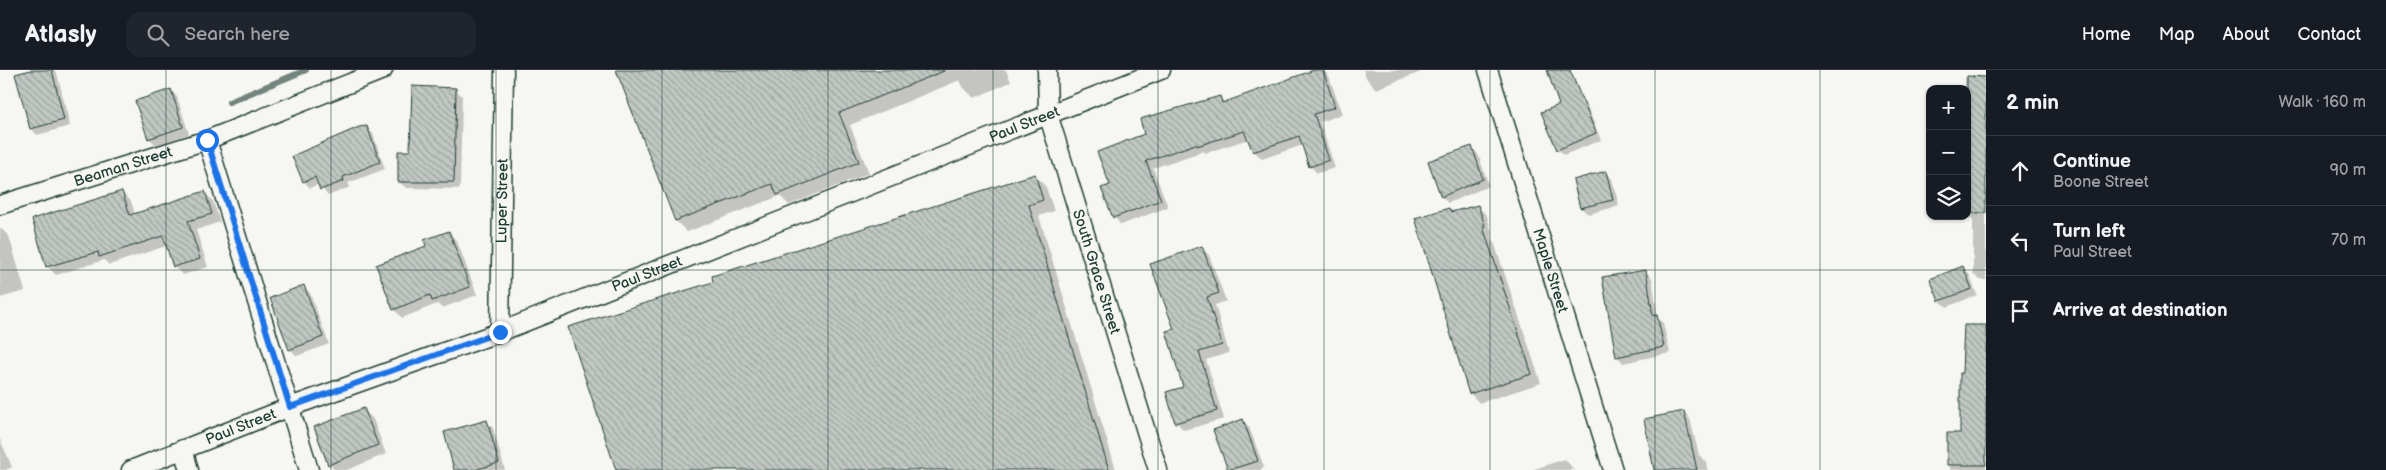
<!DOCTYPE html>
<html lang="en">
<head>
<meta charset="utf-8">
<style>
	body { margin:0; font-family:"Balsamiq Sans",sans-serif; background:#20242c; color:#f1f3f6 }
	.controls { position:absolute; right:15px; top:15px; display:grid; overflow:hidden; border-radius:10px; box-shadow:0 1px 4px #0004 }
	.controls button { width:45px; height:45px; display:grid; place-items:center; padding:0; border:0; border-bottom:1px solid #363941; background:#171b24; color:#f1f3f6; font:25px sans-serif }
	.stop { position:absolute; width:15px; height:15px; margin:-11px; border:4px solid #1a73e8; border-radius:50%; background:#fff }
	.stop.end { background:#1a73e8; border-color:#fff; box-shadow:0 1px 5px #0008 }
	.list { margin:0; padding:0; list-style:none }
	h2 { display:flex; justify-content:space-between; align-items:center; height:65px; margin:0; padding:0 20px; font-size:21px }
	h2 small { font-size:16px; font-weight:400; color:#9ea1a6 }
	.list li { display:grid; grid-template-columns:32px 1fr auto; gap:15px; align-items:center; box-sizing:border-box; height:70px; padding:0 20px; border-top:1px solid #363941 }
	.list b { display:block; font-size:19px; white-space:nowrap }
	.list p { margin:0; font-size:16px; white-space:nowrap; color:#9ea1a6 }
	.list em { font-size:16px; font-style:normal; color:#9ea1a6 }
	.icon { flex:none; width:28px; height:28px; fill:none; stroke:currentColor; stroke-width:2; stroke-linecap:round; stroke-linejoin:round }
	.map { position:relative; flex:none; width:1986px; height:400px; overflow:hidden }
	header { display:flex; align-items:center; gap:30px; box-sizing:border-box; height:70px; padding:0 25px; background:#171b24; border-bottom:1px solid #363941 }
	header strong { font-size:24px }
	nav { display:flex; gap:28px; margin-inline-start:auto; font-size:18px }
	.search { width:350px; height:45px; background:#20242c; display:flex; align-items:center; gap:12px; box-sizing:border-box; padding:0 18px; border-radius:15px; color:#9ea1a6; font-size:19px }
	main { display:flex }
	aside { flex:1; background:#171b24 }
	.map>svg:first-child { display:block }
</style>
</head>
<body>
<header>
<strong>Atlasly</strong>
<div class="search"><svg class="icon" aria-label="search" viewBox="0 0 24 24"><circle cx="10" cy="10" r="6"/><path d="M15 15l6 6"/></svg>Search here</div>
<nav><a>Home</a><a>Map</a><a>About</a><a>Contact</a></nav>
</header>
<main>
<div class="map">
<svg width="1986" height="400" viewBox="0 0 1986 400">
	<defs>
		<pattern id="building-back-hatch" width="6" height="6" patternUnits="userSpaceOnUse" patternTransform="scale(1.25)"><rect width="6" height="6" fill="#c1c8c3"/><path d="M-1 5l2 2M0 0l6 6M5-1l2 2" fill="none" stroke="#9ca49f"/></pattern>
	</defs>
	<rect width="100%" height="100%" fill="#f6f6f2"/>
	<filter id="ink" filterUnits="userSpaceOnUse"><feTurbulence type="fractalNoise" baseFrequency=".02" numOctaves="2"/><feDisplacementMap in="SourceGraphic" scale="10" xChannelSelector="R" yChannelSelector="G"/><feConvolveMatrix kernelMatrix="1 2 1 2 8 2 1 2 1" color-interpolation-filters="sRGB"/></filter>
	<g filter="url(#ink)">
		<!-- shadow -->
		<g fill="#0003">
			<path d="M36,0H54L57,3L70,56L37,65L31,58Z"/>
			<path d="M617,0H1006L1011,12L974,28L963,17L960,10L850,55L869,103L789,135L780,126L687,162L676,151Z"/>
			<path d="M1318,0H1323L1329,6L1342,44L1320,52L1335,98L1317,103L1310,96L1303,75L1262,89L1254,81L1249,69L1205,83L1204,81L1153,98L1168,137L1121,155L1114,147L1111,116L1146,65L1220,27L1225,33Z"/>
			<path d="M1363,0H1426L1376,19L1367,9Z"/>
			<path d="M1548,0H1569L1580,27L1586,34L1601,70L1564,85L1558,79L1561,35Z"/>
			<path d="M1964,7L1986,9V210H1980L1973,204V149L1967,146V19H1964Z"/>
			<path d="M455,19L462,26L460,119L406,118L399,112L411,82Z"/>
			<path d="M171,20L177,27L189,64L156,75L149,68Z"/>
			<path d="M367,57L373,64L385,99L348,113L350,117L328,126L319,114L310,118L304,111Z"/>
			<path d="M1471,77L1478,84L1489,116L1448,133L1442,127Z"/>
			<path d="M1605,102L1612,109L1619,136L1588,144L1581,138Z"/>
			<path d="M1035,105L1046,117L1054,141L1039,146L1116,400H616L570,258L715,213Z"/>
			<path d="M204,122L213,131L220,152L196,160L208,197L183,205L174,197L166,176L109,195L104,190L56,205L47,196L122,123L131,131L135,144Z"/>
			<path d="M1478,136L1487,146L1493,166H1492L1541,313L1479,333L1470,323L1449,139L1453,143Z"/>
			<path d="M0,158L9,166L25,221L0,228Z"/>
			<path d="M449,163L457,171L477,225L442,238L437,234L402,248L394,239Z"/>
			<path d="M1201,178L1209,185L1226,231L1215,235L1229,283L1206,290L1224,349L1184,360L1176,352L1185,318L1175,260Z"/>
			<path d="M1962,197L1969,204L1977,225L1947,237L1940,231Z"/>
			<path d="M1645,201L1652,208L1658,248L1663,253L1670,283L1623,293L1617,286Z"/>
			<path d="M304,217L310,223L329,274L297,286L290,279Z"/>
			<path d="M1986,257V400H1950L1949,364H1961Z"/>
			<path d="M363,339L373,349L386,384L347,400H335L329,394Z"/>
			<path d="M1684,342L1690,349L1699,385L1707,392L1708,400H1656Z"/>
			<path d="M1242,350L1249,357L1264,397L1261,400H1229L1215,360Z"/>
			<path d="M487,352L493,358L505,400H455Z"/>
			<path d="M0,369L12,397L6,400H0Z"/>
			<path d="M1565,389L1574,400H1531Z"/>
		</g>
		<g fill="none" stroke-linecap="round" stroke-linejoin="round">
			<!-- stream -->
			<path stroke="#72847d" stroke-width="6" d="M229,32L306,0"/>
		</g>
		<!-- building -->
		<g fill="url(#building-back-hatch)" stroke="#1f3d34">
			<path d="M31,0H52L64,50L30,59L15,4Z"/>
			<path d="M616,0H944V1L839,43L859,92L777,125L772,114L675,151Z"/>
			<path d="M1314,0H1323L1335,37L1314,44L1329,90L1309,97L1299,66L1253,82L1244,61L1197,76L1196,74L1146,91L1161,130L1113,148L1101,118L1110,115L1097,82L1144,64L1140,49L1220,26L1222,33Z"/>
			<path d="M1547,0H1570L1596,63L1557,80L1541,42L1559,35Z"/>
			<path d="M1967,6L1986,7V143H1967Z"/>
			<path d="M412,16L456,18L454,112H398V81H410Z"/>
			<path d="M171,19L183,57L148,69L135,31Z"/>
			<path d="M367,56L380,92L343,107L344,111L320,120L315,107L303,112L292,86L359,57Z"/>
			<path d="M1472,76L1483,109L1441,127L1428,91Z"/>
			<path d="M1606,101L1613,130L1580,138L1573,110Z"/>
			<path d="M1035,104L1043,130L1029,135L1109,400H616L568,257L713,212L712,206Z"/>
			<path d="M122,121L130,145L205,121L212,144L188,151L200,189L173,197L163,166L99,187L98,182L46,197L32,149Z"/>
			<path d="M1478,135L1485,156L1483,157L1532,304L1469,324L1415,148L1449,138L1451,142Z"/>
			<path d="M449,161L470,217L432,231L430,225L393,240L376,195L426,176L424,170Z"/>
			<path d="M1202,176L1219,223L1207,227L1222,275L1199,282L1217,341L1175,353L1166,322L1183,317L1166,261L1174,259L1150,194Z"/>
			<path d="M1963,196L1972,219L1939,231L1930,209Z"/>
			<path d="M1646,200L1653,246L1657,245L1664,277L1616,287L1602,207Z"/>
			<path d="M304,215L323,267L289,280L270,228Z"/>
			<path d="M1964,255H1986V395H1947V363H1960V303H1962Z"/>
			<path d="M364,338L378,375L328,395L314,357Z"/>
			<path d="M1684,341L1697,400H1654L1644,349Z"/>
			<path d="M1243,349L1258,391L1228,400L1213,360Z"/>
			<path d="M487,350L499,393L474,400H454L444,362Z"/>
		</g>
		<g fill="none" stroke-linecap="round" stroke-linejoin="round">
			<!-- street casing -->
			<g stroke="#1f3d34" stroke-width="21">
				<g id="street">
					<path id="s1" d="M1047,0L1048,44L1158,400"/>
					<path id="s2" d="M1488,0L1613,400"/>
					<path d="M207,70L309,400"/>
					<path id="s3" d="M0,135L207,70L383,0"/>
					<path id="s4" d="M500,262L504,0"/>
					<path d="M183,379L189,400"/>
					<path id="s5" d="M131,400L290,337L500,262L1161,0"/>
				</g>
			</g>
			<!-- street -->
			<use href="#street" stroke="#f6f6f2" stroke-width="18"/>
		</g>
	</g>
	<g fill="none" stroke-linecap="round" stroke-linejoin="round" filter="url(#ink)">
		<!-- route -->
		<path stroke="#1a73e8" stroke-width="6" d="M207,70L290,337L500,262"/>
	</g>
	<!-- grid -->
	<path fill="none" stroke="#1f3d34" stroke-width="1" stroke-opacity="0.55" d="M166,0V400M331,0V400M496,0V400M662,0V400M828,0V400M993,0V400M1158,0V400M1324,0V400M1490,0V400M1655,0V400M1820,0V400M0,200H1986"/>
	<g text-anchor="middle" stroke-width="4" stroke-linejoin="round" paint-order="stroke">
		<!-- street labels -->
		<g font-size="15" fill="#1f3d34" stroke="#f6f6f2">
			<text dy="5" stroke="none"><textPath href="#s5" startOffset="958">Paul Street</textPath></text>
			<text dy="5" stroke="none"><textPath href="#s3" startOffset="129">Beaman Street</textPath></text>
			<text dy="5" stroke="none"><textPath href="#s4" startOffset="131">Luper Street</textPath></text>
			<text dy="5" stroke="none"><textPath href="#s2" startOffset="210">Maple Street</textPath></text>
			<text dy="5" stroke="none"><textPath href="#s1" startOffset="209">South Grace Street</textPath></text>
			<text dy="5" stroke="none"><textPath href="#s5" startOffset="552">Paul Street</textPath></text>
			<text dy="5" stroke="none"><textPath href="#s5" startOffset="118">Paul Street</textPath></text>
		</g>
	</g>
</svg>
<div class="controls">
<button>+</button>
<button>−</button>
<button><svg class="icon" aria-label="layers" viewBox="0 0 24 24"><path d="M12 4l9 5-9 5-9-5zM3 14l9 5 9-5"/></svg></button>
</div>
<div class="stop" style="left:207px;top:70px"></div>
<div class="stop end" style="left:500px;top:262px"></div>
</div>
<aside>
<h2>2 min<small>Walk · 160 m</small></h2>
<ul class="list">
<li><svg class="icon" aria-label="ahead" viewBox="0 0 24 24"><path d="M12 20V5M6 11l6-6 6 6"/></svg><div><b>Continue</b><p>Boone Street</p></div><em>90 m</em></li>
<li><svg class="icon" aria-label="left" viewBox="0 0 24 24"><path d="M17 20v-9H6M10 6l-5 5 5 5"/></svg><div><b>Turn left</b><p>Paul Street</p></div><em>70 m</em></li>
<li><svg class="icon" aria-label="arrive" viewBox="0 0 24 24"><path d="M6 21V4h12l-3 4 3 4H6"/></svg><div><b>Arrive at destination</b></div></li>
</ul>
</aside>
</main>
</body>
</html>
